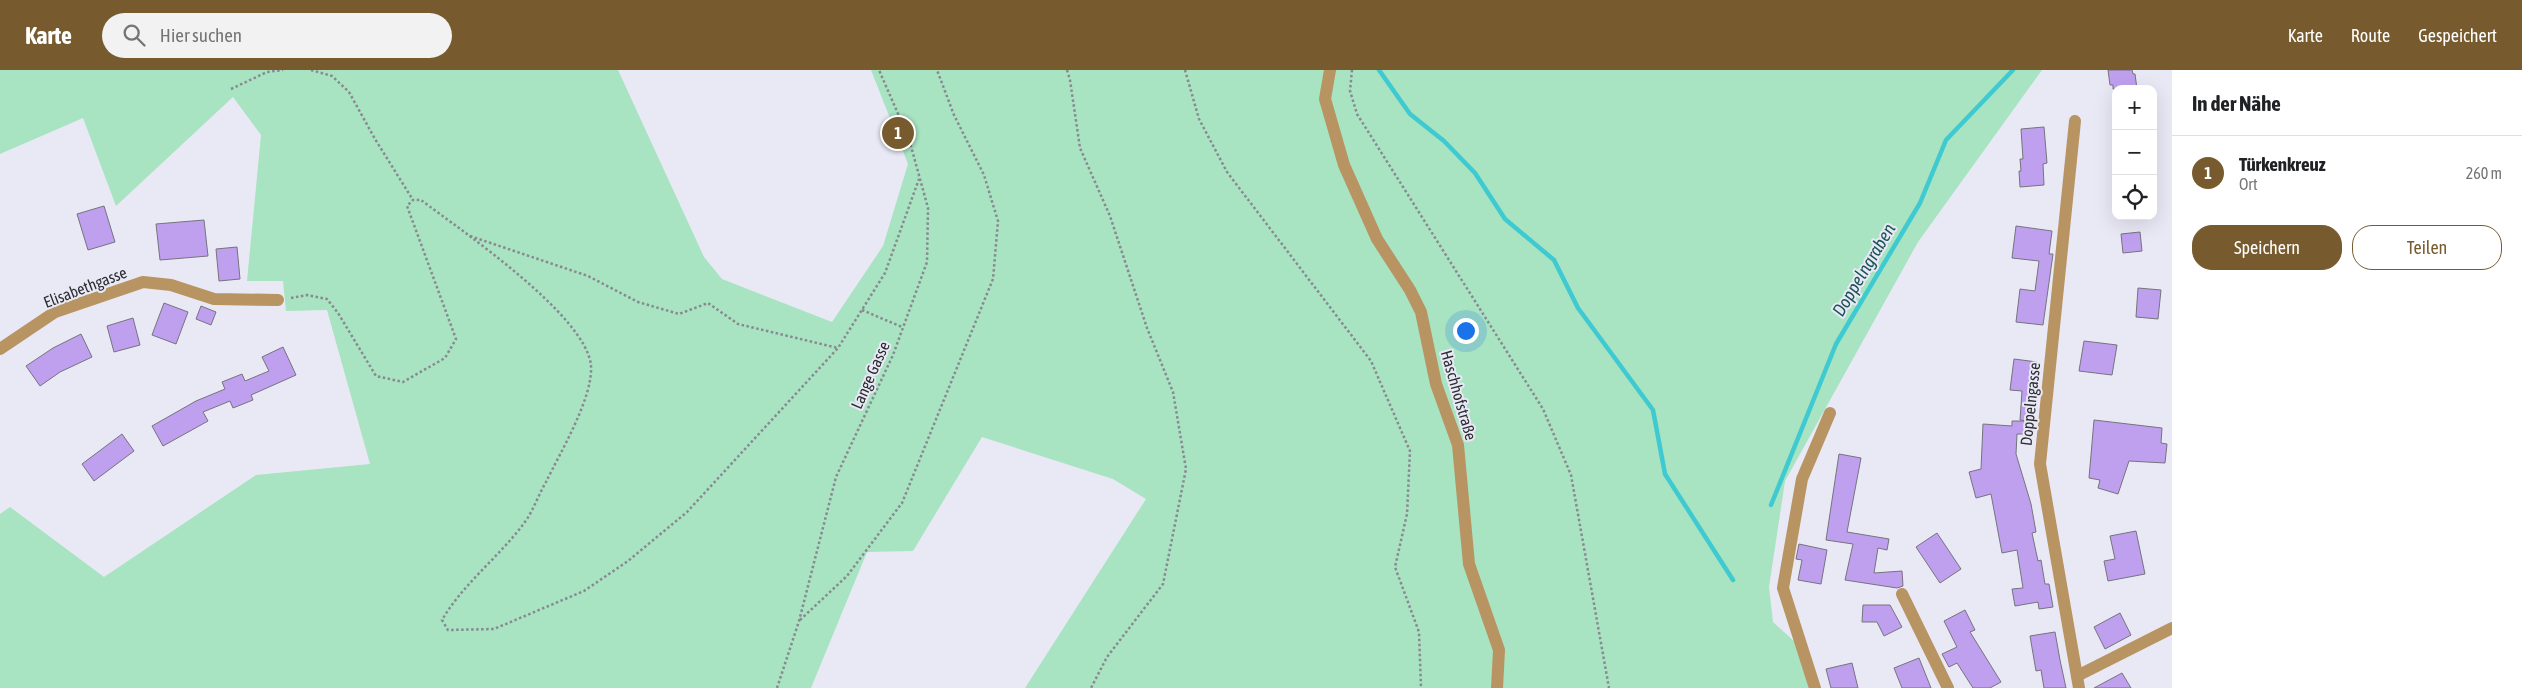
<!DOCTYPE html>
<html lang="de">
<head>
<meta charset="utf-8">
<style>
	body { margin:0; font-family:"Asap Condensed",sans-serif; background:#f2f2f2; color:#202124 }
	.controls { position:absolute; right:15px; top:15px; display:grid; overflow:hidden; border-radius:10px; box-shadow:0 5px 20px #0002 }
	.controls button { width:45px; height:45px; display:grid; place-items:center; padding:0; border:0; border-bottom:1px solid #e0e0e0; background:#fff; color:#202124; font:25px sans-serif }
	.you { position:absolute; left:1465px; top:260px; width:18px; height:18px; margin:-12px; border:4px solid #fff; border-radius:50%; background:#1a73e8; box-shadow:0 0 0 8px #1a73e833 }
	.badge { display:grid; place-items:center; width:32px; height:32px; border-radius:50%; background:#775b2e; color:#fff; font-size:16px; font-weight:700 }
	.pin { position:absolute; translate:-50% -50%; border:2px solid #fff; box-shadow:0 1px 5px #0006 }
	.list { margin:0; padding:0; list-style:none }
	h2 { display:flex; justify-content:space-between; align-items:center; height:65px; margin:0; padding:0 20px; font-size:21px }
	h2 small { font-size:16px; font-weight:400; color:#757577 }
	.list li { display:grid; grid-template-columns:32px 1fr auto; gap:15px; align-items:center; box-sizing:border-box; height:75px; padding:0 20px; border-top:1px solid #e0e0e0 }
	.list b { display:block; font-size:19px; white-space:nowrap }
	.list p { margin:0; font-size:16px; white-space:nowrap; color:#757577 }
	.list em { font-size:16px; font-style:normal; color:#757577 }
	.actions { display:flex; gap:10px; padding:15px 20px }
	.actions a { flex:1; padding:11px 0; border:1px solid #775b2e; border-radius:20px; text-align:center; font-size:18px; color:#775b2e }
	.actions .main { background:#775b2e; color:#fff }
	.icon { flex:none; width:28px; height:28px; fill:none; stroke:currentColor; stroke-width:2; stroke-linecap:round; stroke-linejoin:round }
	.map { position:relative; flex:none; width:2172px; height:618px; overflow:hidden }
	header { display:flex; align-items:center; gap:30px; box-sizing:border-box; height:70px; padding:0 25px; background:#775b2e; color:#fff }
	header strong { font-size:24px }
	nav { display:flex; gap:28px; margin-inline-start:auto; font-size:18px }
	.search { width:350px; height:45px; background:#f2f2f2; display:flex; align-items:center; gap:12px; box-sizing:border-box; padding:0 18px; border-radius:28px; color:#757577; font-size:19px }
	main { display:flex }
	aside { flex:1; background:#fff }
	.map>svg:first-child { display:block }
</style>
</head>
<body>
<header>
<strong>Karte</strong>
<div class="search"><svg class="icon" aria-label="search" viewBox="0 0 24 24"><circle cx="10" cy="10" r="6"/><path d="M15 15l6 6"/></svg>Hier suchen</div>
<nav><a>Karte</a><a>Route</a><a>Gespeichert</a></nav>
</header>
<main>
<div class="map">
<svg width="2172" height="618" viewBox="0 0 2172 618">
	<rect width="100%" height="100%" fill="#e8e9f5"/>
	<!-- green -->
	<path fill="#a8e3c2" d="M0,0H618L704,187L722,209L832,252L883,176L908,94L871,0H2042L1918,172L1785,411L1769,517L1773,552L1796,573L1809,618H1025L1146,429L1113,409L982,367L913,481L867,482L811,618H0V444L10,437L104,507L256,405L370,394L327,240L286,241L283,211H247L261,65L233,27L116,136L83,48L0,84Z"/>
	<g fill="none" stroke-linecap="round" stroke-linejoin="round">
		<!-- stream -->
		<g stroke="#3fcad1" stroke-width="4.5">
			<path d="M1379,0L1410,44L1444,71L1475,103L1505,149L1554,190L1578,238L1653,340L1665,404L1733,510"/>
			<path d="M1771,435L1836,274L1920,133L1946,70L2013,0"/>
		</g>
	</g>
	<!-- building -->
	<g fill="#bfa0ef" stroke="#76737d">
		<path d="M2108,0H2132L2133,4H2135L2137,19H2113V15H2110Z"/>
		<path d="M2044,57L2047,93L2043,94L2044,115L2020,117L2019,101H2021L2020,89H2023L2021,59Z"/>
		<path d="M104,136L115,172L88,180L77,144Z"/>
		<path d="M204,150L208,186L160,190L156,154Z"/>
		<path d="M2016,156L2052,161L2049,184H2053L2043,255L2016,252L2020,219L2035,221L2039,191L2012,188Z"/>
		<path d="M2140,162L2142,181L2123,183L2121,164Z"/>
		<path d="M237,177L240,209L219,211L216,179Z"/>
		<path d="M2138,218L2161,220L2158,249L2136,247Z"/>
		<path d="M164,233L188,242L176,274L152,265Z"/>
		<path d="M201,236L216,242L211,255L196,249Z"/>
		<path d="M133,248L140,275L114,282L107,256Z"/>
		<path d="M81,264L92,287L60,302L40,316L26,296L53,278Z"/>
		<path d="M2084,271L2117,275L2112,305L2079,301Z"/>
		<path d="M283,277L296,305L251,325L253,330L233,338L230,331L203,342L208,351L163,376L152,356L196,331L225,319L222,312L242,304L245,311L269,301L262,287Z"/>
		<path d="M2014,289L2037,292L2029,351L2020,350L2022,321L2010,320Z"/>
		<path d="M2094,350L2162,358L2161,373L2167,374L2165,393L2129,391L2118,424L2098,418L2100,410L2089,408Z"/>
		<path d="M2012,351H2029V364H2017L2016,384L2031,434L2036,462L2032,463L2038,491L2041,490L2045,514H2049L2053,537L2039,539L2038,532L2015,536L2012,519L2023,518L2017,480L2002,483L1991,424L1976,428L1969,402L1981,399L1983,354L2012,356Z"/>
		<path d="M122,364L134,381L94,411L82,394Z"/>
		<path d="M1839,384L1861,388L1847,462L1889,469L1887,480L1878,478L1874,503L1902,501L1903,516L1897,518L1845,510L1853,474L1826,470Z"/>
		<path d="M2136,461L2145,504L2108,511L2104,491L2115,489L2110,466Z"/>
		<path d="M1937,463L1961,499L1940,513L1916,477Z"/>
		<path d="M1799,474L1827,480L1821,514L1798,510L1802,490L1796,489Z"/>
		<path d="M1863,535H1890L1902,557L1884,566L1877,552H1862Z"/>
		<path d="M1965,540L1975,560L1970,562L2001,612L1990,618H1973L1957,593L1949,597L1942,584L1957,577L1944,551Z"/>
		<path d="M2120,543L2131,565L2105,579L2094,557Z"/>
		<path d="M2055,562L2060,590L2066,618H2044L2041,600L2036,601L2030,566Z"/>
		<path d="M1919,588L1931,618H1902L1894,598Z"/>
		<path d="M1852,593L1858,618H1831L1826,599Z"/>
		<path d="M2122,603L2131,618H2094Z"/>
	</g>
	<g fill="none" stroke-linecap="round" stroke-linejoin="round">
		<!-- path -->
		<g stroke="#888991" stroke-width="2.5" stroke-dasharray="2.5 2.5" stroke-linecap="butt">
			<path d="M311,0L332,6L349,22L375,69L413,130"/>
			<path d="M1067,0L1070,10L1080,78L1110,146L1147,258L1173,322L1186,399L1163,514L1107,587L1091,618"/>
			<path d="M1185,0L1199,49L1227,102L1371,291L1410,381L1407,444L1395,497L1419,562L1421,618"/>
			<path d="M1352,0L1350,21L1357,44L1543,339L1571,405L1609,618"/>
			<path d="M231,19L267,2L283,0"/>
			<path d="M470,166L588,206L638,232L679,244L708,233L738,254L838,278"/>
			<path d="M291,228L307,225L327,229L338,243L376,306L403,312L445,288L456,269L407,136L413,130H421C462,161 587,246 591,296C593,328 560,383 546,412C539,424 534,438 527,449C502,485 464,512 442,550L448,560L494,559L584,521L628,491L687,442L838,278L885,203L919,109"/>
			<path d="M862,240L902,257"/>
			<path d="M800,550L847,506L902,433L993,209L998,151L984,105L954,45L937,0"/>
			<path d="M777,618L799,551L836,407L893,285L927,192L928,138L909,69L879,0"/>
		</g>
		<!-- minor -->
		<g stroke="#b89463" stroke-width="12">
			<path d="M1330,0L1325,29L1344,95L1377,169L1410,220L1421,242L1436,314L1458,375L1469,494L1499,580L1497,618"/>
			<path d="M2075,51L2040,394L2079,618"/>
			<path d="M0,279L55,242L143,212L171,215L214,229L278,230"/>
			<path d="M1902,524L1948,618"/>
			<path d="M2077,606L2172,558"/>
			<path d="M1815,618L1783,518L1802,409L1830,343"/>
		</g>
	</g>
	<g text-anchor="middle" stroke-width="4" stroke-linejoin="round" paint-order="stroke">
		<!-- street labels -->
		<g font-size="16" fill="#2c2c31" stroke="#e8e9f5">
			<text transform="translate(85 217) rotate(-21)" y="6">Elisabethgasse</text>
			<text transform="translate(870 305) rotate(-66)" y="6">Lange Gasse</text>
			<text transform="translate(1459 325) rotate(74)" y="6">Haschhofstraße</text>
			<text transform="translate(2030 334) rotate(-84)" y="6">Doppelngasse</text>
		</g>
		<!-- water labels -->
		<g font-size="18" font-style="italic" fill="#1a5356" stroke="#e8e9f5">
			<text transform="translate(1864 200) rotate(-59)" y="6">Doppelngraben</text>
		</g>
	</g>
</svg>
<div class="controls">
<button>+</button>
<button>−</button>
<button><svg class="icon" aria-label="locate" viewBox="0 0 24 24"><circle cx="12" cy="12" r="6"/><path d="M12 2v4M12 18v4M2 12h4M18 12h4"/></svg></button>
</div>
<div class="you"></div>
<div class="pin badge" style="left:898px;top:63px">1</div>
</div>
<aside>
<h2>In der Nähe<small></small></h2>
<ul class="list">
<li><span class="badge">1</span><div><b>Türkenkreuz</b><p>Ort</p></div><em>260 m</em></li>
</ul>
<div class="actions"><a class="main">Speichern</a><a>Teilen</a></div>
</aside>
</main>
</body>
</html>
